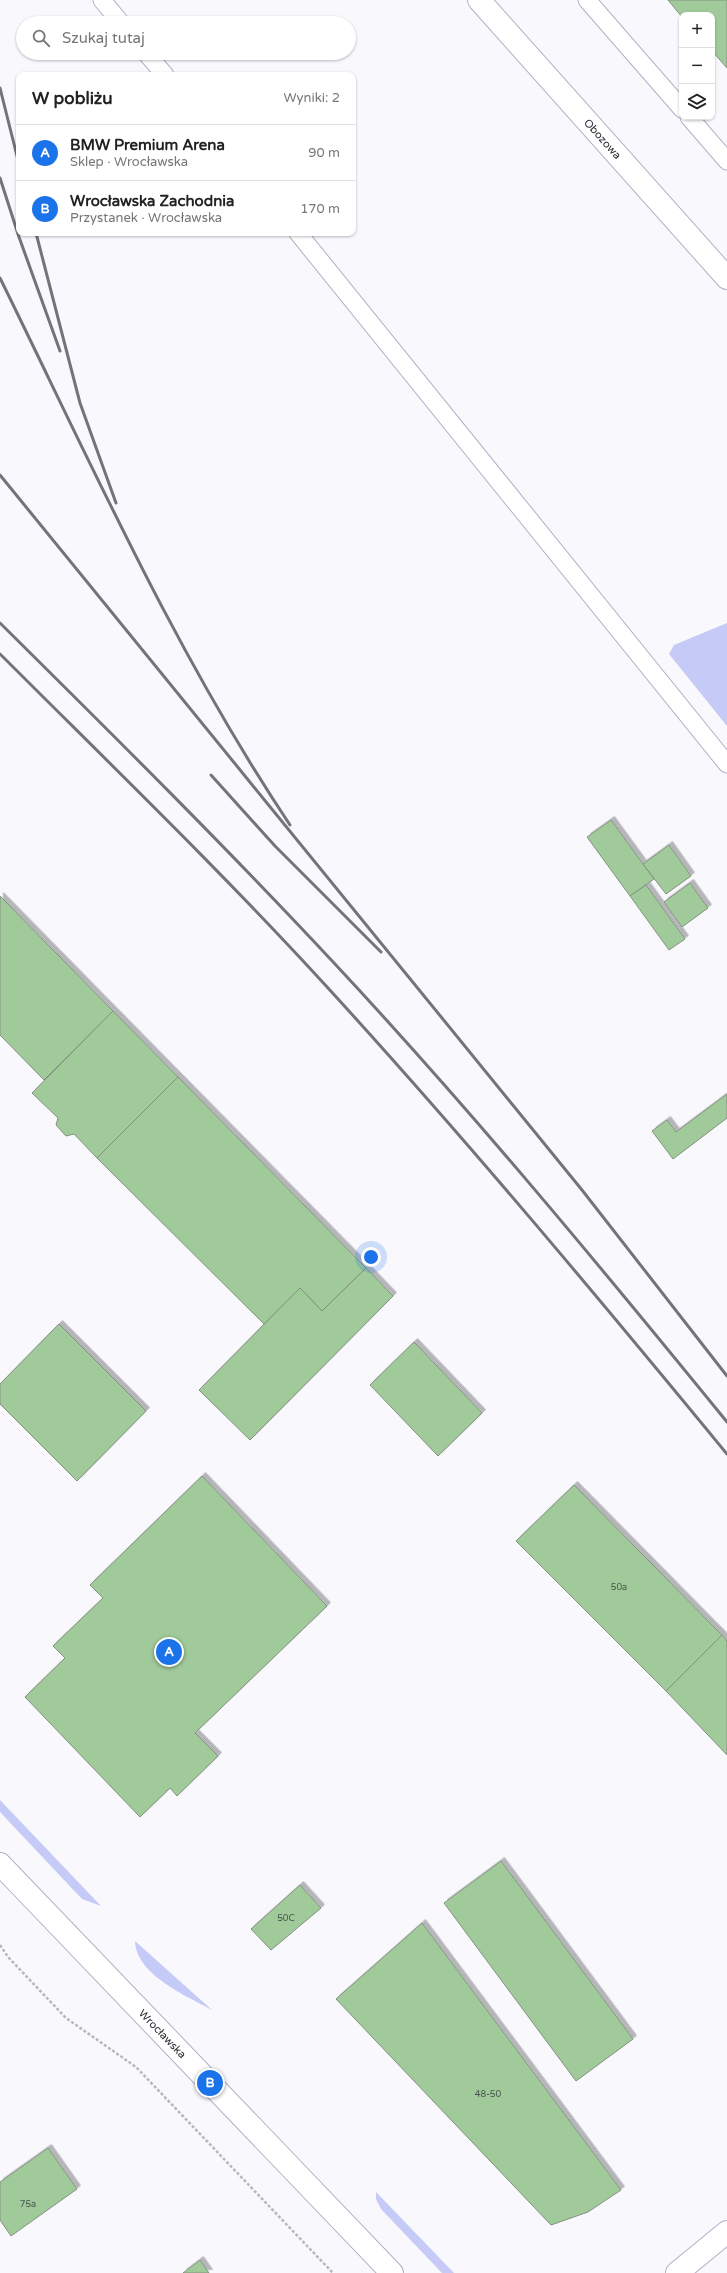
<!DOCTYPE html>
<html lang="pl">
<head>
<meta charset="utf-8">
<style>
	body { margin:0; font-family:"Varela Round",sans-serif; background:#f2f2f2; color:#222 }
	.controls { position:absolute; right:12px; top:12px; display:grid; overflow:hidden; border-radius:8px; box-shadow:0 1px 3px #0004 }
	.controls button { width:36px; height:36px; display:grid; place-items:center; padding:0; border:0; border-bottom:1px solid #e0e0e0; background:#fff; color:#222; font:20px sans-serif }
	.you { position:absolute; left:371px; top:1257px; width:14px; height:14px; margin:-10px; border:3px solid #fff; border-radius:50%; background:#1a73e8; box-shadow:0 0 0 6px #1a73e833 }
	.badge { display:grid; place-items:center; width:26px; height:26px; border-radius:50%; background:#1a73e8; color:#fff; font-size:13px; font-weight:700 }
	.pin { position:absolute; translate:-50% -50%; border:2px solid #fff; box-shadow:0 1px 4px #0006 }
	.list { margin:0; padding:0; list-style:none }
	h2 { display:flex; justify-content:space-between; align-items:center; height:52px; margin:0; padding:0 16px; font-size:17px }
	h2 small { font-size:13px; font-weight:400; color:#767676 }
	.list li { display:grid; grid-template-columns:26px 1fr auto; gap:12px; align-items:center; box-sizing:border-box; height:56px; padding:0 16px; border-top:1px solid #e0e0e0 }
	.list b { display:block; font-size:15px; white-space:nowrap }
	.list p { margin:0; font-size:13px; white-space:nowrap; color:#767676 }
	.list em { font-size:13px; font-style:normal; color:#767676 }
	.icon { flex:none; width:22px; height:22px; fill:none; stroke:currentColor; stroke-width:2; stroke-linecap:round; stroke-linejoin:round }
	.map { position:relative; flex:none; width:727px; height:2273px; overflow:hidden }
	.search { position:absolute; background:#fff; box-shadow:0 1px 3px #0004; left:16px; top:16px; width:340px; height:44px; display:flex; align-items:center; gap:10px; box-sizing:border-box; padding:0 14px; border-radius:22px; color:#767676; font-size:15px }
	.panel { position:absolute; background:#fff; box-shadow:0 1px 3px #0004; left:16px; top:72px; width:340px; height:164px; border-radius:8px }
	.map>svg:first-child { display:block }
</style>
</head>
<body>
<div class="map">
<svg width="727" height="2273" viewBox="0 0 727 2273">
	<defs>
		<filter id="shadow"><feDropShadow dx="3.5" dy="-3.5" stdDeviation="0" flood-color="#0004"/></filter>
	</defs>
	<rect width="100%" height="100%" fill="#f8f8fd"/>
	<!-- green -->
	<g fill="#c6caf7">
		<path d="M727,623V726L669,654L674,645Z"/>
		<path d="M0,1800L101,1906L82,1899L0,1812Z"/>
		<path d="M135,1941L212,2010C187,1996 136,1975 135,1941Z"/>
		<path d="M376,2192L454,2273H442L381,2209L376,2199Z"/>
	</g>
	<!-- building -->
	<g fill="#a1ca9a" stroke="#839280" filter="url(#shadow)">
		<path d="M668,0H727V68L712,51V15H682V17Z"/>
		<path d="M611,820L654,879L630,896L587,837Z"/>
		<path d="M669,845L691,876L666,894L643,864Z"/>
		<path d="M690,883L708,908L682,927L664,902Z"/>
		<path d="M646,885L685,939L669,950L630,896Z"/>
		<path d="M0,896L113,1011L44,1080L0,1035Z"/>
		<path d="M113,1011L178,1077L97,1158L74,1134L66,1136L56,1125L58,1118L32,1093Z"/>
		<path d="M178,1077L366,1268L322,1311L300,1288L264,1324L97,1158Z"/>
		<path d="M727,1094V1118L673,1159L652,1131L667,1120L676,1132Z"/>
		<path d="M366,1268L393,1296L250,1440L199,1390L300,1288L322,1311Z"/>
		<path d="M59,1324L146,1411L77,1481L0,1404V1384Z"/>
		<path d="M414,1342L482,1413L438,1456L370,1385Z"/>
		<path d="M202,1476L327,1606L195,1733L218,1756L177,1796L170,1788L140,1817L25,1697L65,1658L53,1646L103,1598L90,1585Z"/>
		<path d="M574,1485L722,1635L666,1691L516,1541Z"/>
		<path d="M722,1635L727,1641V1755L666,1691Z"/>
		<path d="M501,1861L633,2039L576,2081L444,1903Z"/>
		<path d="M300,1885L321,1908L271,1950L251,1929Z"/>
		<path d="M422,1923L621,2190L588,2212L551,2225L336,1999Z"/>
		<path d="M48,2148L77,2189L11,2236L0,2220V2182Z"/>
		<path d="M200,2260L209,2273H183Z"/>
	</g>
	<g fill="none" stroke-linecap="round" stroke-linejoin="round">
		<!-- service casing -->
		<g stroke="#afb2c8" stroke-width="19">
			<g id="service">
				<path d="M102,0L121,23"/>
				<path d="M587,0L682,109"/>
				<path d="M146,53L165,75"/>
				<path d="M689,117L727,161"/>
				<path d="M298,233L727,764"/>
			</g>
		</g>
		<!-- tertiary casing -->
		<g stroke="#afb2c8" stroke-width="24">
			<g id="tertiary">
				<path id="s1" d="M479,0L727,278"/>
				<path id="s2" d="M0,1864L392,2273"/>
				<path d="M677,2273L727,2232"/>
			</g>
		</g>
		<!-- path -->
		<path stroke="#b7b7be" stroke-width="2.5" stroke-dasharray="3 2" stroke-linecap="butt" d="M0,1945L8,1957L66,2018L136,2067L333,2273"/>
		<!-- service -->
		<use href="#service" stroke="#fff" stroke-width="17"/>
		<!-- tertiary -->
		<use href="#tertiary" stroke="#fff" stroke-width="22"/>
		<!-- rail -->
		<g stroke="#73747b" stroke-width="3">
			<path d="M0,88L19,164"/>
			<path d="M0,178L19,237L60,351"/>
			<path d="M36,233L80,403L116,503"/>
			<path d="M0,278C91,463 175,653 290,825"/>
			<path d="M0,475L582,1190L727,1376"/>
			<path d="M0,623C113,735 226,847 335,964C472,1111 600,1266 727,1422"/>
			<path d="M0,654C110,764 223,873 328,988C466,1139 597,1296 727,1454"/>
			<path d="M211,775L275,846L381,952"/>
		</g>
	</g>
	<g text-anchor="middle" stroke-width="4" stroke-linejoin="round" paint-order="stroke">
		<!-- number labels -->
		<g font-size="9" fill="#48534e">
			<text x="619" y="1590">50a</text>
			<text x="286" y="1921">50C</text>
			<text x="488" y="2097">48-50</text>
			<text x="28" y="2207">75a</text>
		</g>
		<!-- street labels -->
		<g font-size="11" fill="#2a2b34" stroke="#f8f8fd">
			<text dy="4" stroke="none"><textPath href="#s1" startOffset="186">Obozowa</textPath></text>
			<text dy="4" stroke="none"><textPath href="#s2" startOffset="235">Wrocławska</textPath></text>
		</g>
	</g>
</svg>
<div class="controls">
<button>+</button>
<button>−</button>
<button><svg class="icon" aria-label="layers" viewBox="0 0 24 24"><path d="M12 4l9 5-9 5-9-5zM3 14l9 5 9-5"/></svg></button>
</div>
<div class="you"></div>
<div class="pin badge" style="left:169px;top:1652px">A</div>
<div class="pin badge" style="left:210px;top:2083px">B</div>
<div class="search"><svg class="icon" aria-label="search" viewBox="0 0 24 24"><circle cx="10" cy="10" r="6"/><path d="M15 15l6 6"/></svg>Szukaj tutaj</div>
<section class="panel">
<h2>W pobliżu<small>Wyniki: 2</small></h2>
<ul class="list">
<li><span class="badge">A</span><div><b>BMW Premium Arena</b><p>Sklep · Wrocławska</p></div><em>90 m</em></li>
<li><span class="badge">B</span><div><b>Wrocławska Zachodnia</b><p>Przystanek · Wrocławska</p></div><em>170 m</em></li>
</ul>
</section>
</div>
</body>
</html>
